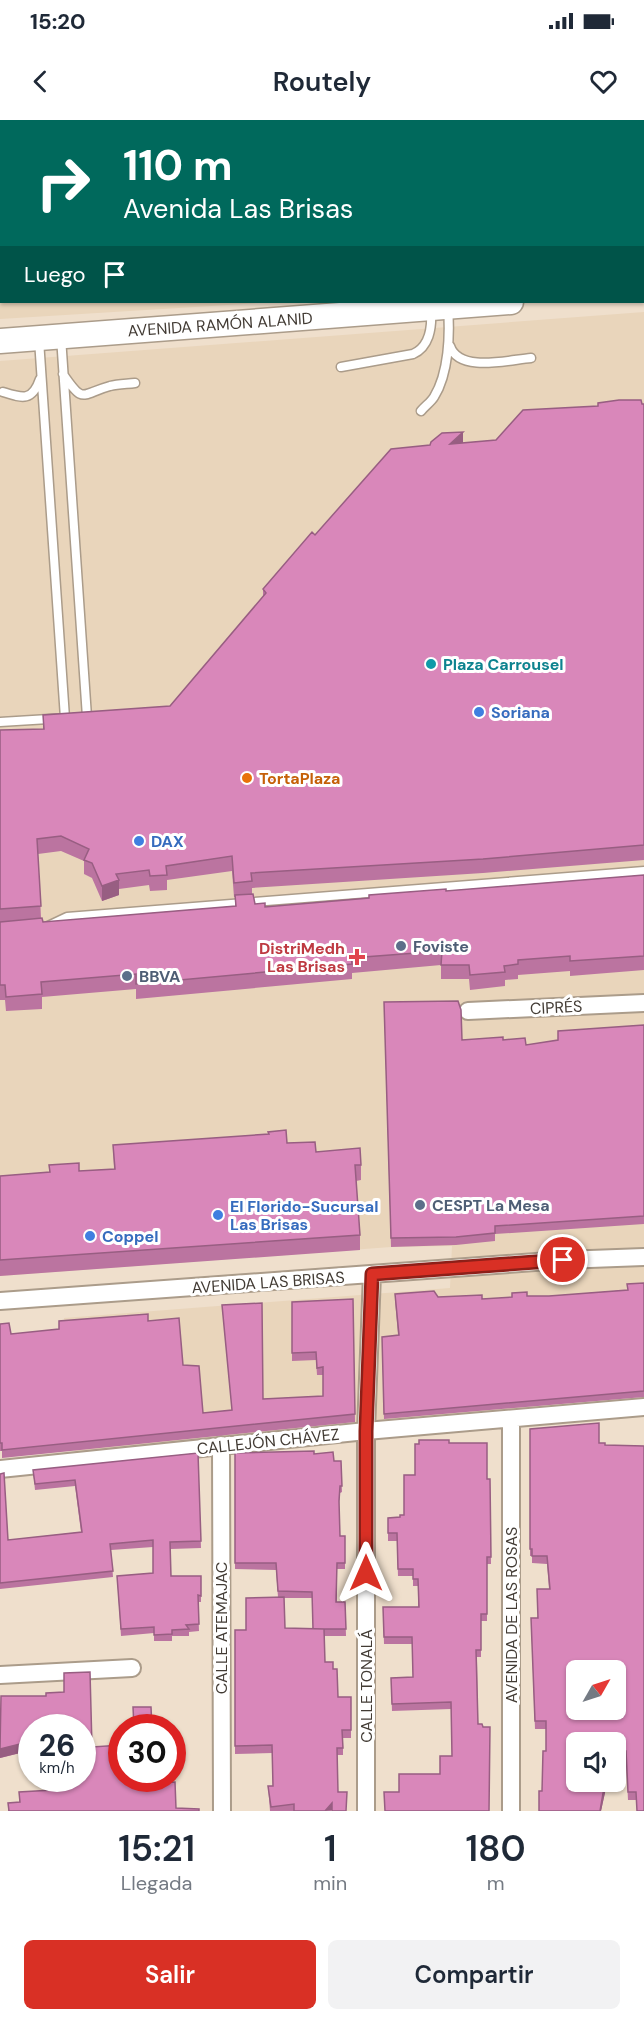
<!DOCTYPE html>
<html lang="es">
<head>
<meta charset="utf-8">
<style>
	:root { --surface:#fff; --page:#f2f2f3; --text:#1f2937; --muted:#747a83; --accent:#d93025 }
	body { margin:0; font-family:"DM Sans",sans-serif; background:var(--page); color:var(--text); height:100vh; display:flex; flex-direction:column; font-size:22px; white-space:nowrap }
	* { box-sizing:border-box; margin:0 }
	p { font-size:20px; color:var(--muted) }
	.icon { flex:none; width:33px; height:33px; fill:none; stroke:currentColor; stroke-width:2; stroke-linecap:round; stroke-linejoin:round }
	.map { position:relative; height:1691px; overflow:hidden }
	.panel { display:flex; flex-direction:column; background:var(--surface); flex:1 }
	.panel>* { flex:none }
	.top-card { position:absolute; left:0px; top:0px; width:645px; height:183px; box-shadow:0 2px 4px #0004; background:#00695c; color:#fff; overflow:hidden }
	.needle { width:39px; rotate:51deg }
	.tools { position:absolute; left:566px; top:1540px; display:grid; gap:12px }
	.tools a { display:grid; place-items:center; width:60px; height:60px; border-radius:9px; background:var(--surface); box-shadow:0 2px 4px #0004; font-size:30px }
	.speed { position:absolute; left:18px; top:1594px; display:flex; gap:12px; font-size:30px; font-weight:700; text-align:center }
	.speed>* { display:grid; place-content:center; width:78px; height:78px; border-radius:50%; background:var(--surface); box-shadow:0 2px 4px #0004; line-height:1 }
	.speed small { font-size:15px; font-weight:400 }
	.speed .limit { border:9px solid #d22; background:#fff; color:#111 }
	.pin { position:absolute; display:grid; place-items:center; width:51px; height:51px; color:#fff; margin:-26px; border:3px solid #fff; border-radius:50%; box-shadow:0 2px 6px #0007 }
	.me { position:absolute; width:66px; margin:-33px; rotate:0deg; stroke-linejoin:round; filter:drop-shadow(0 0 4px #0008) }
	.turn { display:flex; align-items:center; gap:21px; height:126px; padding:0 24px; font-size:27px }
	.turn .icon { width:78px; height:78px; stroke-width:2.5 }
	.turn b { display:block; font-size:42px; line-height:51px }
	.then { display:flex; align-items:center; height:57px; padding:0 24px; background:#0003; gap:12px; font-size:22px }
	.eta { display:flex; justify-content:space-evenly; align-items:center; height:102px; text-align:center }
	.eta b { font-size:36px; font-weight:600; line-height:42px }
	.action { display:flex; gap:12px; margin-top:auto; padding:12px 24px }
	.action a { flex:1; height:69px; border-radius:9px; background:var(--accent); color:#fff; font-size:24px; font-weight:600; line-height:69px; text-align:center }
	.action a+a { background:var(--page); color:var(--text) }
	.status { display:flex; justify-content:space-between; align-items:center; height:42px; padding:0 30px; background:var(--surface); direction:ltr }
	.status svg { height:16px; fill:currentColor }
	header { display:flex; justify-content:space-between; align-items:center; height:78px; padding:0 24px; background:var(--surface); font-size:27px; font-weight:600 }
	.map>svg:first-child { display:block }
	.built { fill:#e9d5bb }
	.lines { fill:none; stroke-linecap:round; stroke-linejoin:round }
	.lane-casing { stroke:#ab9c8a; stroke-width:11 }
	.street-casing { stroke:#ab9c8a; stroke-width:20 }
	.secondary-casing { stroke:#ab9c8a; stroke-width:27 }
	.lane { stroke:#fff; stroke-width:8 }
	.street { stroke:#fff; stroke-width:16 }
	.secondary { stroke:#fff; stroke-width:24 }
	.wall { fill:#bb74a0; fill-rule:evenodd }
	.shaded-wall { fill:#985e82 }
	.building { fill:#d987ba; stroke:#985e82; stroke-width:1.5; fill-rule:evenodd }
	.route-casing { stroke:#8d1f18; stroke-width:15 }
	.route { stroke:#d93025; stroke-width:10 }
	.culture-dot { fill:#0f9aa8; stroke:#fff; stroke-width:2 }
	.shop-dot { fill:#3f7fe0; stroke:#fff; stroke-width:2 }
	.food-dot { fill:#e8710a; stroke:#fff; stroke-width:2 }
	.service-dot { fill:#5c6f8a; stroke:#fff; stroke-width:2 }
	.health-dot { fill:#e0444e; stroke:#fff; stroke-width:2 }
	.labels { text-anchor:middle; stroke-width:6; stroke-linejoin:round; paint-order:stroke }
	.street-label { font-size:16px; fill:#423b34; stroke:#fff }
	.culture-label { font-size:16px; font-weight:bold; fill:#0d838f; stroke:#fff; text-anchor:start }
	.shop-label { font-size:16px; font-weight:bold; fill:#366cbe; stroke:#fff; text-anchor:start }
	.food-label { font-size:16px; font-weight:bold; fill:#c56008; stroke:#fff; text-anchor:start }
	.service-label { font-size:16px; font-weight:bold; fill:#4e5e75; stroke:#fff; text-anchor:start }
	.health-label { font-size:16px; font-weight:bold; fill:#be3a42; stroke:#fff; text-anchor:end }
</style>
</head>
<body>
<div class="status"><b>15:20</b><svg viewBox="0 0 49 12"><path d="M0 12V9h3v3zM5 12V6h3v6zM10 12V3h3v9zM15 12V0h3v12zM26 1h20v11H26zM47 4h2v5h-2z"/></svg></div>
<header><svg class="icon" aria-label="back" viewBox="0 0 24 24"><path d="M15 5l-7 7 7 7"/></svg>Routely<svg class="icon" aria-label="heart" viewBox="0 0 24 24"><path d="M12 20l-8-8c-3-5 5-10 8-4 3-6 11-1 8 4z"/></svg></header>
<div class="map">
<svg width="644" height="1691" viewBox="0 0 644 1691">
	<rect width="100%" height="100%" fill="#efdfcc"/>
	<path class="built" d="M0 65H1L2 182H275L0 199Z
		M644 192V1275L75 1335 64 1198 450 1168 452 1126 391 1127 0 1156V241Z"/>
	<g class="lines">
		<g class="lane-casing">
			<path id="lane" d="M61 217 87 597
				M450 226C459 253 508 240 531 238
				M341 247 413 234C429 227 432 208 431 192
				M63 254C84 285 81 274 110 266 118 264 127 264 135 263
				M3 272C22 278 32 282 40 259
				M421 291C425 286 431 282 434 277 449 253 450 214 448 188
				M0 602 65 598 39 220
				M48 806 67 797 644 751"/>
		</g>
		<g class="street-casing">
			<path id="street" d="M468 891 644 883
				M0 1181 563 1140 644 1137
				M221 1325 222 1691
				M0 1349 366 1311 644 1287
				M0 1555 132 1548
				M366 1691V1311L372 1154
				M511 1691V1300"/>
		</g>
		<g class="secondary-casing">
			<path id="secondary" d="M0 221 511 182"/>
		</g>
		<use href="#lane" class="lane"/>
		<use href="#street" class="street"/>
		<use href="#secondary" class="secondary"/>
	</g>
	<path class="wall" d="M466 0H644V97V2H466Z
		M0 10H2V62H0Z
		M644 284V740L483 753 252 768V774L255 784 265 787 644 755V850L570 856V851L518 855V859L505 860V866L470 870 469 859H441V845L352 853V859L136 879V869L42 877V889L6 891 5 880H0V610L43 609V595L170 586 263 477V469L315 415 463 323 496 320ZM61 731 84 741V754L92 758 102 781 119 775V769L149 765 150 771 167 770V760L232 751 234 777H235V786L43 802 41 798 38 734Z
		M384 882 462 920H503L526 925 558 920V911L644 905V1104L495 1114V1121L456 1125 391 1127Z
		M287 1023 361 1045V1060L356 1061 360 1115V1130L0 1156V1056L49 1053V1045L79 1051 114 1049 113 1025Z
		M644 1163V1277L384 1299 382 1217 398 1215 395 1180 438 1177 482 1179 527 1176H549L627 1170Z
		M353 1179 355 1302 2 1338V1331H0V1204L11 1214 148 1201 183 1245 203 1293 232 1290 222 1185 263 1279 323 1276V1255H317L316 1240 292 1241V1182Z
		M530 1309 599 1323 605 1325 644 1326 636 1680H628L626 1638H615V1623H576V1662L606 1668 601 1691H539L542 1671 546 1631V1609H535L531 1498H537L549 1469 547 1444 532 1443V1436H530Z
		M449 1323 487 1359H490L491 1444H487V1501H481V1537H477L478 1604 489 1691 399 1672 440 1654 452 1636 451 1589 392 1591 391 1558 413 1557 412 1524H384L383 1487H418V1466H413V1456H398L397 1421H388V1398L400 1397 404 1395 415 1355Z
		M198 1333 201 1428 171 1429V1456H201V1482H198L199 1511 189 1512V1516H172V1521H154V1513L121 1516 117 1456 153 1453V1427L111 1430 113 1457 0 1469V1354L8 1420 81 1412 75 1366 35 1370 33 1350Z
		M235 1333 314 1334 334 1341H341L342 1372 340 1373 339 1385 340 1416H345V1449H337V1482H345L346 1516H325V1542L333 1549 338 1577H351V1618H343V1635H337L331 1691H270L268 1666H273L272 1633 235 1634V1510H246L278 1477 276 1450 235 1449ZM284 1478H312L313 1509 285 1508Z
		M46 1576 92 1627 147 1663 176 1688 199 1691H8V1683L19 1682V1672L52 1670 50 1659H82L32 1608V1633H20L0 1638V1589Z"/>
	<path class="shaded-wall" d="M463 312V327L450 324Z
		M119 760V775L102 781V766Z
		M20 1624V1633L0 1638V1629Z
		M606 1662V1668L601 1691H600Z
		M332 1683V1690L325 1691Z"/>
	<path class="building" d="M71 0H97V2H71Z
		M117 0H135V2H100Z
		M161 0H408V2H156L160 1Z
		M466 0H574L575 2H466Z
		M615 0H644V86V2H616Z
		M0 10H2V48H0Z
		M619 280H641L642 284H644V725L483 739 251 753 252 761 234 763 232 736 166 746 167 755 150 756 149 750 116 754 119 760 102 766 92 743 84 740 89 729 61 716 37 719 41 786 0 789V610L44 609 43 595 170 586 266 473 263 469 312 412 315 415 391 329 430 325 431 322 442 313 463 312 450 324 496 320 523 290 598 286V283Z
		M644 755V836L570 841V836L518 840V844L504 846 505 852 470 855 469 845H441L442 831 351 838 352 844 136 864V854L41 862 42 874 6 877 5 865H0V802L42 798 43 802 236 786 235 775 253 774 255 784 265 783V787L369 778V775L446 769V771Z
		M458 881 461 890 462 920 503 917V920L525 918 526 925 558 920V911L644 905V1096L495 1106V1113L456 1117 391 1118 384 882Z
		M286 1010 287 1023 315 1022 316 1032 360 1028 361 1045H355L360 1115 0 1140V1056L50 1052 49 1045 79 1043V1051L115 1049 113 1025 269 1014 268 1012Z
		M644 1163V1271L384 1294 382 1217 399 1215 395 1174 434 1171 438 1177 482 1175V1179L512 1177V1173L527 1172V1176H549L628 1170 627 1164Z
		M353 1179 355 1294 2 1330V1323H0V1204L9 1203 11 1214 59 1209V1201L148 1194V1201L179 1198 183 1245 199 1246 203 1293 232 1290 222 1185 262 1183 263 1279 323 1276V1247L317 1248 316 1232 292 1233V1182Z
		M599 1303V1323H605V1325L644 1326V1691H637L636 1672H628L626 1631H615V1623H576V1662H605L600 1691H539V1671H542L543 1631H546V1601H535L531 1498H538L537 1469H550L547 1436H532V1429H530V1309ZM576 1551H615V1590H576Z
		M419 1320H449V1323H487V1359H490L491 1437H487V1494H481V1530H476L478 1604H482L483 1607H490L489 1691H385L384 1672H399V1654H440V1636H452L451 1582 392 1584 391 1558 413 1557 412 1517H384L383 1487H419L418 1459H413V1449H398L397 1413H388V1398L400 1397V1395H404V1355H415V1324H419Z
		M314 1331V1334L333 1332 334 1341H341L342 1366H340L339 1381 340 1416H345V1443H337L336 1482H345L346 1509H313L312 1472 278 1471 276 1443H235V1333Z
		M198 1333 201 1421 170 1422 171 1456H201V1476L198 1475 199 1504 186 1505 189 1509 172 1510V1514L154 1515V1507L121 1509 117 1456 153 1453V1420L110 1424 113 1451 0 1463V1354L4 1353 8 1420 82 1412 75 1360 35 1364 33 1350Z
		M284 1477 285 1508 324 1509 325 1542H333V1549H337L338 1577H351V1610H342L343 1628H337L338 1672H347L346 1691H332V1683L325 1691H294V1684L271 1687 268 1666H273L272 1625 235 1626V1510H246V1478Z
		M90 1552 92 1627 122 1625V1659H147V1663L175 1662 176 1688 199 1689V1691H9L8 1683 20 1682 19 1672 53 1670 52 1659H82V1608H32V1624H20L0 1629 1 1576H46V1573L64 1572V1553Z
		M133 1587H151L152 1608H134Z"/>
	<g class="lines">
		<g class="route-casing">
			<path id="route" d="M366 1453V1311L372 1154 563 1140"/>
		</g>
		<use href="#route" class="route"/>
	</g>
	<circle class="culture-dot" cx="431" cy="544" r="6"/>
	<g class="shop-dot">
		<circle cx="479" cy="592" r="6"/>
		<circle cx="139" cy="721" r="6"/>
		<circle cx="218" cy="1095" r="6"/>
		<circle cx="90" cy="1116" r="6"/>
	</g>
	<circle class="food-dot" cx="247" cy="658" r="6"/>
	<g class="service-dot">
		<circle cx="401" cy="826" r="6"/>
		<circle cx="127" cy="856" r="6"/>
		<circle cx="420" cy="1085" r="6"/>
	</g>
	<path class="health-dot" d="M354 828h6v6h6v6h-6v6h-6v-6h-6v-6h6z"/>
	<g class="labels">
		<g class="street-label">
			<text transform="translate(220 204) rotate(-4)" y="6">AVENIDA RAMÓN ALANID</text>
			<text transform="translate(556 887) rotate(-3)" y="6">CIPRÉS</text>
			<text transform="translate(268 1162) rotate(-4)" y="6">AVENIDA LAS BRISAS</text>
			<text transform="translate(268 1321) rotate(-6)" y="6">CALLEJÓN CHÁVEZ</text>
			<text transform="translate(511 1495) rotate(-90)" y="6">AVENIDA DE LAS ROSAS</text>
			<text transform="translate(221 1508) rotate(-90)" y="6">CALLE ATEMAJAC</text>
			<text transform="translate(366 1566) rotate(-90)" y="6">CALLE TONALÁ</text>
		</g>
		<g class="culture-label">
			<text x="443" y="550">Plaza Carrousel</text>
		</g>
		<g class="shop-label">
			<text x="491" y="598">Soriana</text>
			<text x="151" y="727">DAX</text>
			<text x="230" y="1092">El Florido-Sucursal<tspan x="230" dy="18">Las Brisas</tspan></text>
			<text x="102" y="1122">Coppel</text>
		</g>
		<g class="food-label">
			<text x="259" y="664">TortaPlaza</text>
		</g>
		<g class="service-label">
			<text x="413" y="832">Foviste</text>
			<text x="139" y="862">BBVA</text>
			<text x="432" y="1091">CESPT La Mesa</text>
		</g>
		<g class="health-label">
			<text x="345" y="834">DistriMedh<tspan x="345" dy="18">Las Brisas</tspan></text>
		</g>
	</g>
</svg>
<div class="tools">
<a><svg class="needle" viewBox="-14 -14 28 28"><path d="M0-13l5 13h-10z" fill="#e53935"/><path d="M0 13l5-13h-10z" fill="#747a83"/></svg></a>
<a><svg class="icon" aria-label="sound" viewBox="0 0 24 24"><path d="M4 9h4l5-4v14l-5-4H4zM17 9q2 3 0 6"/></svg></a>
</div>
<div class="speed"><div>26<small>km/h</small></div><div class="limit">30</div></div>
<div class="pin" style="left:563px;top:1140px;background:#d93025"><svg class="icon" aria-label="arrive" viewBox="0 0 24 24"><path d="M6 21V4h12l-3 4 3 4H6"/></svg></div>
<svg class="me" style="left:366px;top:1453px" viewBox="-20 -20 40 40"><path d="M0-17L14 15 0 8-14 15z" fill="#d93025" stroke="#fff" stroke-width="4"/></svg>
<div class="top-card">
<div class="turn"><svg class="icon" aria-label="right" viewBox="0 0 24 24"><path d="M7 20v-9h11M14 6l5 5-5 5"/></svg><div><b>110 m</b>Avenida Las Brisas</div></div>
<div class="then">Luego<svg class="icon" aria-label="arrive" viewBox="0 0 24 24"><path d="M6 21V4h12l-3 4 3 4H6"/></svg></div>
</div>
</div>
<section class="panel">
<div class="eta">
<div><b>15:21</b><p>Llegada</p></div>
<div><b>1</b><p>min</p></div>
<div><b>180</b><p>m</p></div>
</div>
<div class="action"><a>Salir</a><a>Compartir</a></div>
</section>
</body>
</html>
